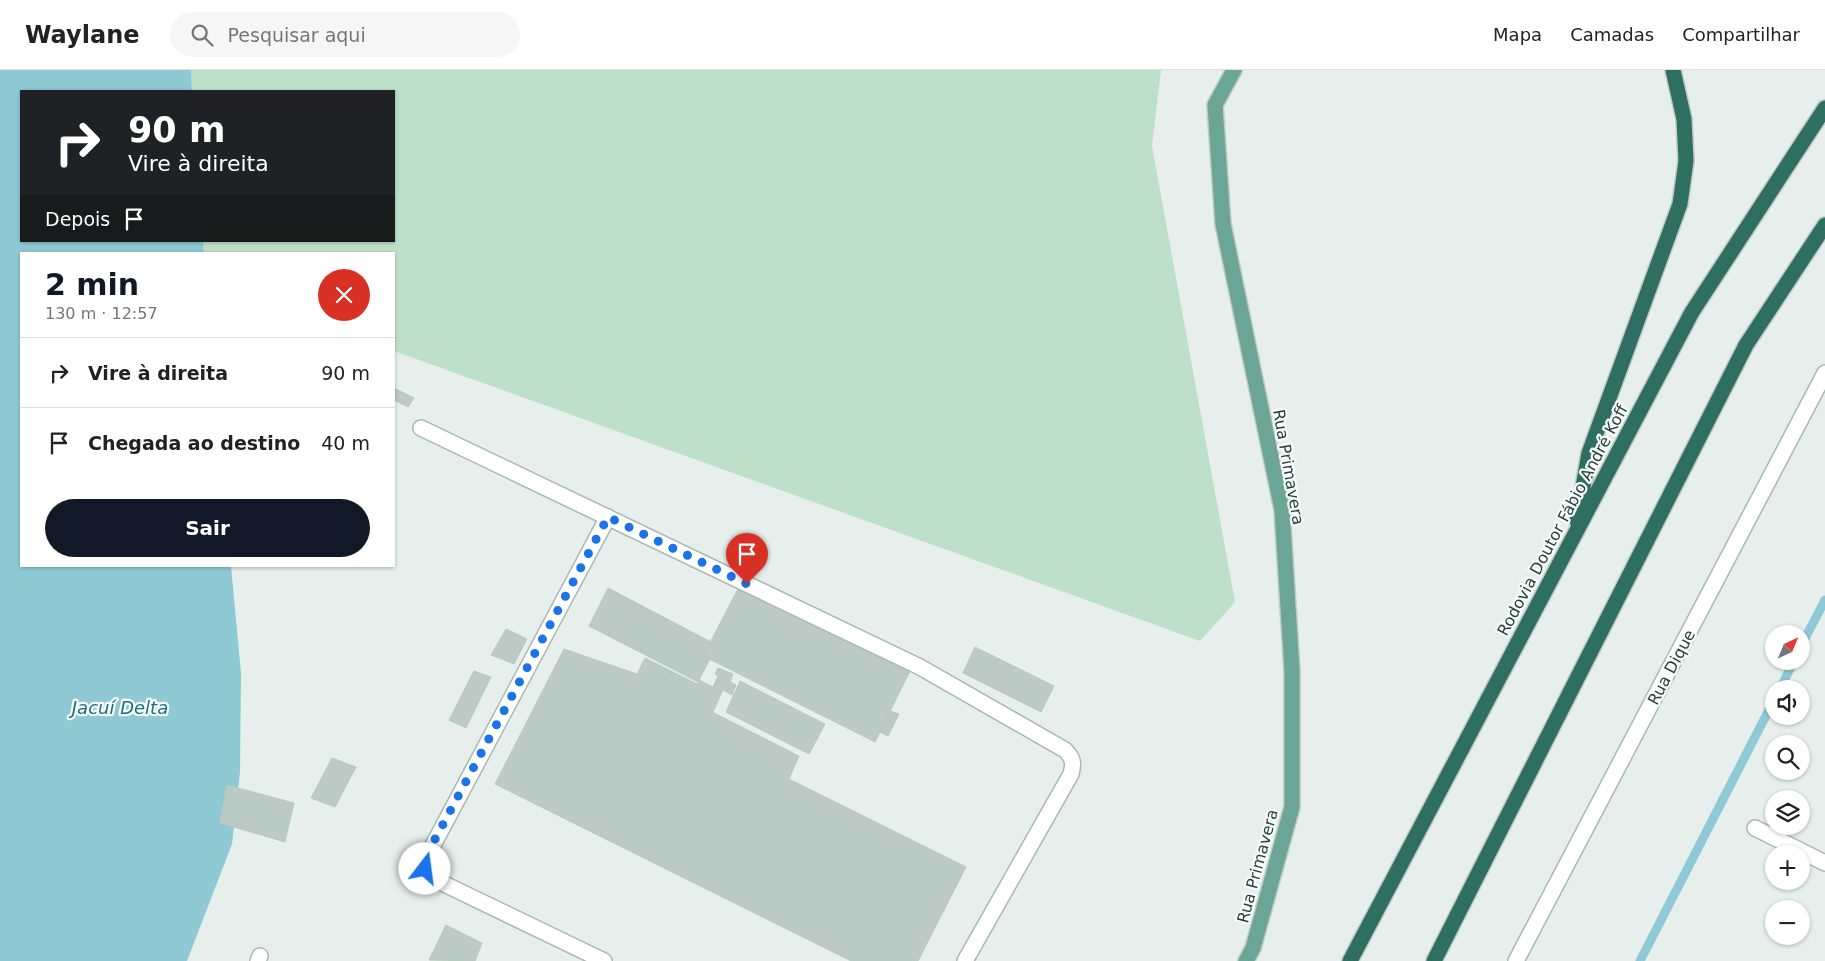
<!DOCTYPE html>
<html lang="pt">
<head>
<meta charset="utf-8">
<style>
	:root { --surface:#fff; --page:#f6f6f6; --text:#222; --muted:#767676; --line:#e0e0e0; --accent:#111827 }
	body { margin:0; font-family:"DejaVu Sans",sans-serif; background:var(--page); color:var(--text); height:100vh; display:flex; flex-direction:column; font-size:19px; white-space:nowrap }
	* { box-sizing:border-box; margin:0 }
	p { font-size:16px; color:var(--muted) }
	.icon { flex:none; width:28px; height:28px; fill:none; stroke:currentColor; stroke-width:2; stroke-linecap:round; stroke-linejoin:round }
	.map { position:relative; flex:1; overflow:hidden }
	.panel { position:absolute; left:20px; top:182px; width:375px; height:315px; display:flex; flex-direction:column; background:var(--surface); border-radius:0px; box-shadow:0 1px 4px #0004 }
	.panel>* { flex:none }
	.top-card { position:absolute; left:20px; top:20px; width:375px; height:152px; border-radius:0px; box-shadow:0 1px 4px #0004; background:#202124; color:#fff; overflow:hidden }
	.needle { width:32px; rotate:44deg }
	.tools { position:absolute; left:1765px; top:555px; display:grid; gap:10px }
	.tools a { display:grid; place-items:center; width:45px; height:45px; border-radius:50%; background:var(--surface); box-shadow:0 1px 4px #0004; font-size:25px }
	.pin { position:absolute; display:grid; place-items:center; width:42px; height:42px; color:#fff; margin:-51px -21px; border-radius:50% 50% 50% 0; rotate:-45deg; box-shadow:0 0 5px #0007 }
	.pin .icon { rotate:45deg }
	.me { position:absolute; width:55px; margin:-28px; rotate:15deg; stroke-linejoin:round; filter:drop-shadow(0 0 4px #0008) }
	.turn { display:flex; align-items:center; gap:18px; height:105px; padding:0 25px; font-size:22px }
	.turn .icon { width:65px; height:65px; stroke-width:2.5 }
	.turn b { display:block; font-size:35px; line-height:42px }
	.then { display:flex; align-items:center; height:48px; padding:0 25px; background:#0003; gap:10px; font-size:19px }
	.round { display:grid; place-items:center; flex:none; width:52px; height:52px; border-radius:26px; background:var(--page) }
	.headline { display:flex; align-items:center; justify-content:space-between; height:85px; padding:0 25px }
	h1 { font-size:30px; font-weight:800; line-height:38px; color:var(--accent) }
	.button { display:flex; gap:10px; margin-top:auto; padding:10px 25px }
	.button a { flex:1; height:58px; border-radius:30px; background:var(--accent); color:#fff; font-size:20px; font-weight:800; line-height:58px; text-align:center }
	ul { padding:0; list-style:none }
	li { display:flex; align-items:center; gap:15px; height:70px; padding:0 25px; border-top:1px solid var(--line) }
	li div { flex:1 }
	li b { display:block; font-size:19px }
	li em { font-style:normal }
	header { display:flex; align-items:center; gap:30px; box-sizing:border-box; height:70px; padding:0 25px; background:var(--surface); border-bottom:1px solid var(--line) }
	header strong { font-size:24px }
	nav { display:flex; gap:28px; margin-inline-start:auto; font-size:18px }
	.search { width:350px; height:45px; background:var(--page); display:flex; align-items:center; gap:12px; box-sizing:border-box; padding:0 18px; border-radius:28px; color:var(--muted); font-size:19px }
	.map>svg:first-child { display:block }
	.green { fill:#bfe0c8 }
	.water { fill:#8ec9d4 }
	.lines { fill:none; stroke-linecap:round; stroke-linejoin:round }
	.stream { stroke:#8ec9d4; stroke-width:9 }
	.building { fill:#bbcac4; stroke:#b8c9c2 }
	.minor-casing { stroke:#a8b8b2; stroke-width:18 }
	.major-casing { stroke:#c2cac8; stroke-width:18 }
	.highway-casing { stroke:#c2cac8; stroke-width:18 }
	.minor { stroke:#fff; stroke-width:15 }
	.major { stroke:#6aa596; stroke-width:15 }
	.highway { stroke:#2f6f62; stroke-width:15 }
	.route { stroke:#1a73e8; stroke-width:9; stroke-dasharray:0 16.2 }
	.labels { text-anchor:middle; stroke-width:4.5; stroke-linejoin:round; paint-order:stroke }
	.street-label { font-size:16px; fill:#24423a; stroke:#f7fbf9 }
	.water-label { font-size:18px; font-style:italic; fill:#1c6f80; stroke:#f7fbf9 }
</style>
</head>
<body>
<header>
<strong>Waylane</strong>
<div class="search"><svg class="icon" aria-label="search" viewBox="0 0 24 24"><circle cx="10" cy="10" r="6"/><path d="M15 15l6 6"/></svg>Pesquisar aqui</div>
<nav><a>Mapa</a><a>Camadas</a><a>Compartilhar</a></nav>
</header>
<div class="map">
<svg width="1825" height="891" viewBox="0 0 1825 891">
	<rect width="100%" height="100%" fill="#e6efeb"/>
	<path class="green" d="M191 0H1161L1152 76 1235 532 1200 571 394 281V184H204L203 171H394V21H192Z"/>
	<path class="water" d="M0 0H191L192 21H21V171H203L204 184H21V496H231L241 603 240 702 232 774 187 891H0Z"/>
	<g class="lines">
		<path class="stream" d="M1801 576 1825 530
			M1780 619 1794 591
			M1640 891 1774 630"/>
	</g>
	<path class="building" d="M394 318 414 328 408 337 394 330Z
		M740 515 910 601 875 672 703 586Z
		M608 518 711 572 703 586 710 589 698 612 589 556Z
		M506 559 527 569 514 594 491 585Z
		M975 577 1054 616 1041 642 963 603Z
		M564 579 637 604 799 686 789 709 966 797 918 891H851L495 714Z
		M645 588 671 601 663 616 637 604Z
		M718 598 733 604 730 612 736 615 732 625 723 620 713 642 663 616 671 601 697 614 699 610 713 617 718 606 715 604Z
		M474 601 491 607 466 658 449 650Z
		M740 611 825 654 809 684 726 642Z
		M890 641 899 644 888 666 880 662Z
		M332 688 356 697 335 737 311 728Z
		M227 715 294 733 285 772 220 753Z
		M446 855 482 873 475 891 429 890Z"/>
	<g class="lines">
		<g class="minor-casing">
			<path id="minor" d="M421 358 920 597 1065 680C1073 688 1074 693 1071 704L965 891
				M1755 758 1825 793
				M258 891 260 886
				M604 891 434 809 429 805 424 792 608 447
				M1516 891 1825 303"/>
		</g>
		<g class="major-casing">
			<path id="major" d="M1234 0 1215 35 1223 154 1282 440 1292 601V737L1253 878 1246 891"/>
		</g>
		<g class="highway-casing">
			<path id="highway" d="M1577 451 1589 383 1680 134 1686 91 1684 49 1673 0
				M1350 891 1692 242 1825 38
				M1434 891 1746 275 1825 155"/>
		</g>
		<use href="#minor" class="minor"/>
		<use href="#major" class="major"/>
		<use href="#highway" class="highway"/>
	</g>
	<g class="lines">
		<path class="route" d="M425 799 426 786 608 447 747 514"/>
	</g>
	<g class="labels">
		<g class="street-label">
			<text transform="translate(1289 397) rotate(80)" y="6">Rua Primavera</text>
			<text transform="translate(1562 450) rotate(-62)" y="6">Rodovia Doutor Fábio André Koff</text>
			<text transform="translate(1671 597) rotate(-62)" y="6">Rua Dique</text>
			<text transform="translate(1257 796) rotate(-75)" y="6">Rua Primavera</text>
		</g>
		<g class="water-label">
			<text x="120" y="644">Jacuí Delta</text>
		</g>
	</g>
</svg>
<div class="tools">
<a><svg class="needle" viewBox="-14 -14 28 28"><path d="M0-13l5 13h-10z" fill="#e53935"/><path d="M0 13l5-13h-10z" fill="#767676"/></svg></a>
<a><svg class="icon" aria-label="sound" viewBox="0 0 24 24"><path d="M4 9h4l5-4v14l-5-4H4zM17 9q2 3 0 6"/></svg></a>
<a><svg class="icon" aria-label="search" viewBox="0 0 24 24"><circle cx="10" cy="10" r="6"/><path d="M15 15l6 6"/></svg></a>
<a><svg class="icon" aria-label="layers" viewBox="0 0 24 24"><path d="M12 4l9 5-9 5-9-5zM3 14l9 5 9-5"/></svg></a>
<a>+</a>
<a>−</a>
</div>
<div class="pin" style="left:747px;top:514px;background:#d93025"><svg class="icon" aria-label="arrive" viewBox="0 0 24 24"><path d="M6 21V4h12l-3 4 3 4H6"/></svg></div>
<svg class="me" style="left:425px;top:799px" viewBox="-20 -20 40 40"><circle r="19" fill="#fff"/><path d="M0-13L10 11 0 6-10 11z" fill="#1a73e8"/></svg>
<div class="top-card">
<div class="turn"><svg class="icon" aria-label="right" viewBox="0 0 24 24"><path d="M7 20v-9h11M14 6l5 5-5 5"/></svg><div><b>90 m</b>Vire à direita</div></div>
<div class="then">Depois<svg class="icon" aria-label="arrive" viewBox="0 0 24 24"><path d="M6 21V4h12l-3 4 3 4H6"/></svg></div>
</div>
<section class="panel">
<div class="headline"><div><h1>2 min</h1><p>130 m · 12:57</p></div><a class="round" style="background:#d93025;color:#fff"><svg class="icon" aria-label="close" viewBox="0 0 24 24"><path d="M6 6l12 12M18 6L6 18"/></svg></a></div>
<ul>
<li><svg class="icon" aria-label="right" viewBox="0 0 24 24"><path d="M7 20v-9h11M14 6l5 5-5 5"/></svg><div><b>Vire à direita</b></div><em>90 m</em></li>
<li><svg class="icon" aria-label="arrive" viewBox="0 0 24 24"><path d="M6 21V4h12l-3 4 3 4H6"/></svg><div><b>Chegada ao destino</b></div><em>40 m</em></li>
</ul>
<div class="button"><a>Sair</a></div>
</section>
</div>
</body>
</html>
